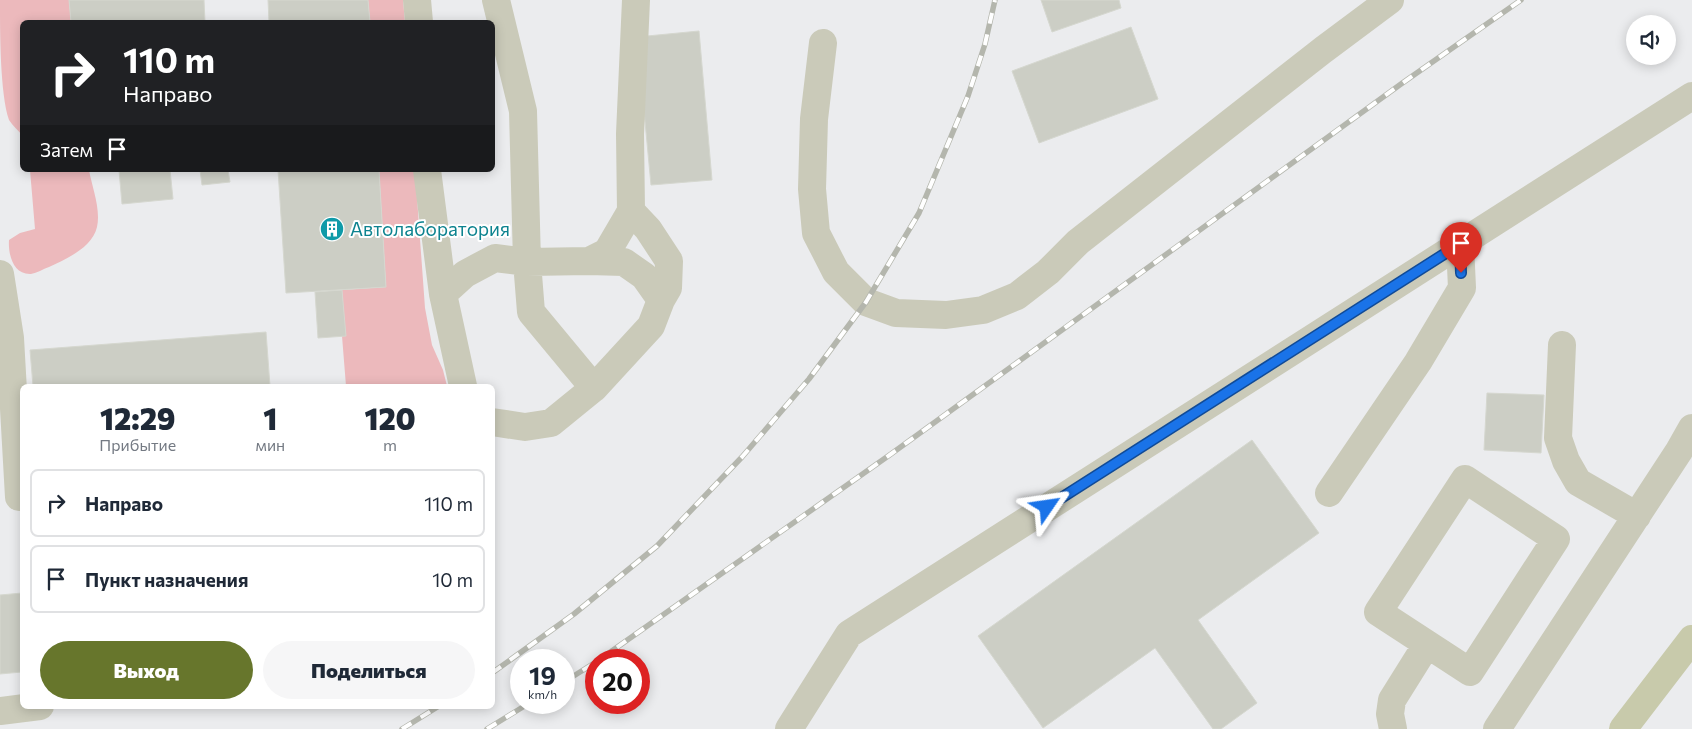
<!DOCTYPE html>
<html lang="ru">
<head>
<meta charset="utf-8">
<style>
	:root { --surface:#fff; --page:#f6f6f7; --text:#1f2937; --muted:#747a83; --line:#e0e1e3; --accent:#67762c }
	body { margin:0; font-family:Commissioner,sans-serif; background:var(--page); color:var(--text); height:100vh; display:flex; flex-direction:column; font-size:19px; white-space:nowrap }
	* { box-sizing:border-box; margin:0 }
	p { font-size:16px; color:var(--muted) }
	.icon { flex:none; width:28px; height:28px; fill:none; stroke:currentColor; stroke-width:2; stroke-linecap:round; stroke-linejoin:round }
	.map { position:relative; flex:1; overflow:hidden }
	.sheet { position:absolute; left:20px; top:384px; width:475px; height:325px; display:flex; flex-direction:column; background:var(--surface); border-radius:8px; box-shadow:0 2px 12px #0003 }
	.sheet>* { flex:none }
	.top-card { position:absolute; left:20px; top:20px; width:475px; height:152px; border-radius:8px; box-shadow:0 2px 12px #0003; background:#202124; color:#fff; overflow:hidden }
	.controls { position:absolute; left:1626px; top:15px; display:grid; gap:10px }
	.controls a { display:grid; place-items:center; width:50px; height:50px; border-radius:50%; background:var(--surface); box-shadow:0 2px 12px #0003; font-size:25px }
	.speed { position:absolute; left:510px; top:649px; display:flex; gap:10px; font-size:25px; font-weight:700; text-align:center }
	.speed>* { display:grid; place-content:center; width:65px; height:65px; border-radius:50%; background:var(--surface); box-shadow:0 2px 12px #0003; line-height:1 }
	.speed small { font-size:12px; font-weight:400 }
	.speed .limit { border:8px solid #d22; background:#fff; color:#111 }
	.pin { position:absolute; display:grid; place-items:center; width:42px; height:42px; color:#fff; margin:-51px -21px; border-radius:50% 50% 50% 0; rotate:-45deg; box-shadow:0 0 5px #0007 }
	.pin .icon { rotate:45deg }
	.me { position:absolute; width:55px; margin:-28px; rotate:58deg; stroke-linejoin:round; filter:drop-shadow(0 0 4px #0008) }
	.turn { display:flex; align-items:center; gap:18px; height:105px; padding:0 20px; font-size:22px }
	.turn .icon { width:65px; height:65px; stroke-width:2.5 }
	.turn b { display:block; font-size:35px; line-height:42px }
	.then { display:flex; align-items:center; height:48px; padding:0 20px; background:#0003; gap:10px; font-size:19px }
	.eta { display:flex; justify-content:space-evenly; align-items:center; height:85px; text-align:center }
	.eta b { font-size:30px; font-weight:800; line-height:35px }
	.primary-button { display:flex; gap:10px; margin-top:auto; padding:10px 20px }
	.primary-button a { flex:1; height:58px; border-radius:30px; background:var(--accent); color:#fff; font-size:20px; font-weight:800; line-height:58px; text-align:center }
	.primary-button a+a { background:var(--page); color:var(--text) }
	ul { padding:0; list-style:none }
	li { display:flex; align-items:center; gap:15px; height:68px; margin:0 10px 8px; padding:0 10px; border:2px solid var(--line); border-radius:8px }
	li div { flex:1 }
	li b { display:block; font-size:19px }
	li em { font-style:normal }
	.map>svg:first-child { display:block }
	.green { fill:#ecb9bc }
	.building { fill:#cccec5; stroke:#d5d7cf }
	.lines { fill:none; stroke-linecap:round; stroke-linejoin:round }
	.minor { stroke:#cacab9; stroke-width:28 }
	.major { stroke:#c8caab; stroke-width:28 }
	.rail-casing { stroke:#b4b6ad; stroke-width:5.5 }
	.rail { stroke:#fff; stroke-width:4; stroke-dasharray:11; stroke-linecap:butt }
	.route-casing { stroke:#114b97; stroke-width:12 }
	.route { stroke:#1a73e8; stroke-width:9 }
	.labels { text-anchor:middle; stroke-width:4; stroke-linejoin:round; paint-order:stroke }
	.culture-label { font-size:19px; fill:#0d838f; stroke:#fff; text-anchor:start }
</style>
</head>
<body>
<div class="map">
<svg width="1692" height="729" viewBox="0 0 1692 729">
	<rect width="100%" height="100%" fill="#ebecee"/>
	<path class="green" d="M0 0H69L71 22H22V135C18 130 13 126 9 120 0 93 0 32 0 0Z
		M368 0H403L405 22H370Z
		M30 170H89C92 187 101 209 97 227 92 248 66 259 49 267 43 269 37 273 31 274 13 275 8 254 9 240L20 233 35 229Z
		M379 170H415L425 308 432 345 443 370 447 386H346L342 336 345 335 342 290 386 287Z"/>
	<path class="building" d="M69 0H204L205 22H71Z
		M268 0H368L370 22H269Z
		M1041 0H1119L1121 8 1052 32Z
		M1131 27 1158 99 1039 143 1012 71Z
		M699 31 712 180 651 185 637 37Z
		M119 170H170L173 199 122 204Z
		M200 170H228L230 182 202 185Z
		M278 170H379L386 287 286 293Z
		M342 290 346 336 318 338 315 292Z
		M266 332 270 386H33L30 350Z
		M1487 393 1544 395 1541 453 1484 450Z
		M1252 440 1319 533 1198 620 1257 703 1221 729H1213L1155 648 1043 728 978 636Z
		M22 593V672L0 674V595Z"/>
	<g class="lines">
		<path class="minor" d="M417 0 419 22
			M823 43 814 119 812 189 816 233 836 272 866 302 896 313 946 315 983 310 1017 296 1048 272 1078 242 1323 50 1390 0
			M427 170 443 294 463 386
			M589 261 624 262 644 276 661 300
			M0 274 10 338 19 497
			M443 294 465 274 495 258 527 262 589 261 607 252 631 211
			M1562 345 1558 438 1566 461 1578 482 1637 516
			M594 388 651 326 661 300 668 288 669 261 648 229 631 211 630 134 636 0
			M492 422 525 427 551 423 594 388 531 312 527 262 523 111 496 0
			M1465 479 1556 539 1470 672 1378 612Z
			M1329 493 1418 362 1462 288 1460 244
			M0 711 40 706
			M789 729 849 634 1692 96
			M1393 729 1390 714 1392 700 1427 644
			M1497 729 1679 451 1692 428"/>
		<path class="major" d="M1623 729 1692 639"/>
		<g class="rail-casing">
			<path id="rail" d="M599 660 891 454 1401 84 1521 0
				M492 673 574 614 657 546 742 457 809 379 866 302 919 213 968 96 985 44 995 0
				M564 682 596 662
				M402 729 439 706
				M487 729 531 702"/>
		</g>
		<use href="#rail" class="rail"/>
	</g>
	<g class="lines">
		<g class="route-casing">
			<path id="route" d="M1047 507 1460 244 1461 273"/>
		</g>
		<use href="#route" class="route"/>
	</g>
	<defs>
		<g id="building-disc" transform="scale(1.25)"><circle r="9.5" fill="#0f9aa8" stroke="#fff"/><path d="M-4-6H4V6H1V3H-1V6H-4ZM-2.5-4.3h1.7v1.8h-1.7ZM.8-4.3h1.7v1.8H.8ZM-2.5-1h1.7V.8h-1.7ZM.8-1h1.7V.8H.8Z" fill="#fff"/></g>
	</defs>
	<g fill-rule="evenodd">
		<use href="#building-disc" x="332" y="229"/>
	</g>
	<g class="labels">
		<g class="culture-label">
			<text x="350" y="236">Автолаборатория</text>
		</g>
	</g>
</svg>
<div class="controls">
<a><svg class="icon" aria-label="sound" viewBox="0 0 24 24"><path d="M4 9h4l5-4v14l-5-4H4zM17 9q2 3 0 6"/></svg></a>
</div>
<div class="speed"><div>19<small>km/h</small></div><div class="limit">20</div></div>
<div class="pin" style="left:1461px;top:273px;background:#d93025"><svg class="icon" aria-label="arrive" viewBox="0 0 24 24"><path d="M6 21V4h12l-3 4 3 4H6"/></svg></div>
<svg class="me" style="left:1047px;top:507px" viewBox="-20 -20 40 40"><path d="M0-17L14 15 0 8-14 15z" fill="#1a73e8" stroke="#fff" stroke-width="4"/></svg>
<div class="top-card">
<div class="turn"><svg class="icon" aria-label="right" viewBox="0 0 24 24"><path d="M7 20v-9h11M14 6l5 5-5 5"/></svg><div><b>110 m</b>Направо</div></div>
<div class="then">Затем<svg class="icon" aria-label="arrive" viewBox="0 0 24 24"><path d="M6 21V4h12l-3 4 3 4H6"/></svg></div>
</div>
<section class="sheet">
<div class="eta">
<div><b>12:29</b><p>Прибытие</p></div>
<div><b>1</b><p>мин</p></div>
<div><b>120</b><p>m</p></div>
</div>
<ul>
<li><svg class="icon" aria-label="right" viewBox="0 0 24 24"><path d="M7 20v-9h11M14 6l5 5-5 5"/></svg><div><b>Направо</b></div><em>110 m</em></li>
<li><svg class="icon" aria-label="arrive" viewBox="0 0 24 24"><path d="M6 21V4h12l-3 4 3 4H6"/></svg><div><b>Пункт назначения</b></div><em>10 m</em></li>
</ul>
<div class="primary-button"><a>Выход</a><a>Поделиться</a></div>
</section>
</div>
</body>
</html>
